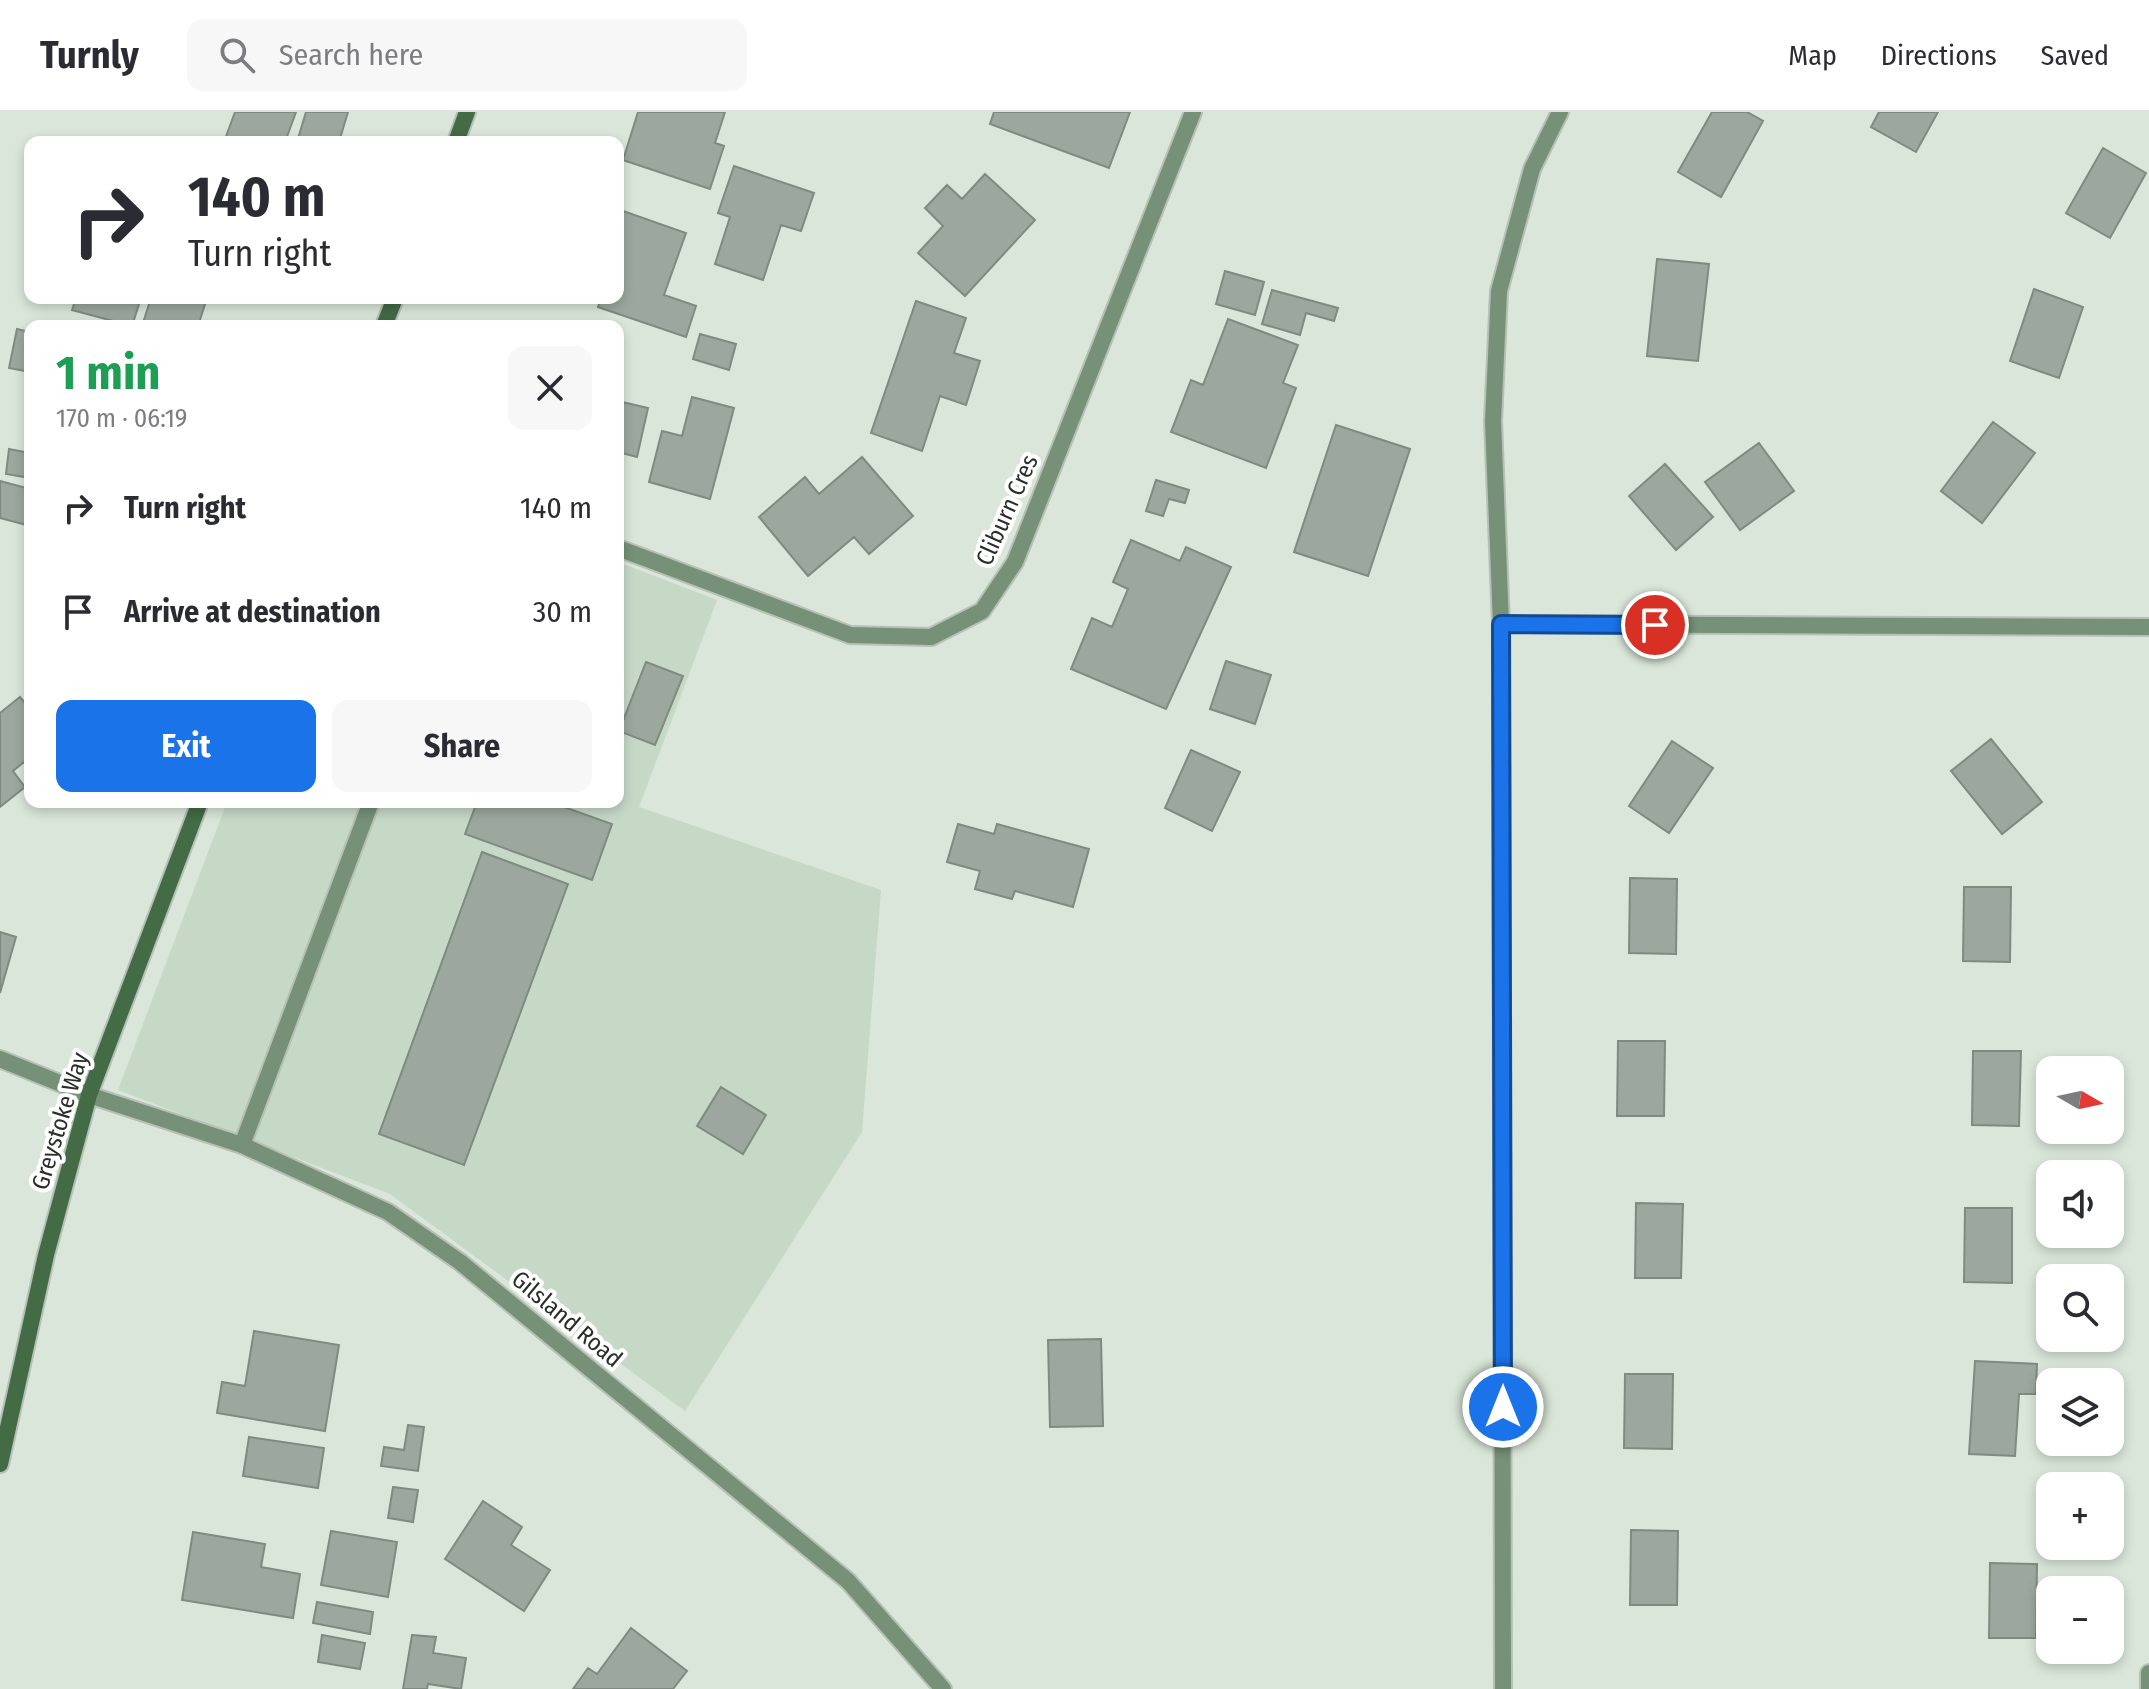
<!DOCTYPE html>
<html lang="en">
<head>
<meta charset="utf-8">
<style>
	:root { --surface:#fff; --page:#f7f7f7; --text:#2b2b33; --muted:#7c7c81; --line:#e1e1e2; --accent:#1a73e8 }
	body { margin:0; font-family:"Fira Sans Condensed",sans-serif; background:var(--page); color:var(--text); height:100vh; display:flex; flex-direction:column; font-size:30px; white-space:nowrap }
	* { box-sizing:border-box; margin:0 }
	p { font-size:26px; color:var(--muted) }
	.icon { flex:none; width:44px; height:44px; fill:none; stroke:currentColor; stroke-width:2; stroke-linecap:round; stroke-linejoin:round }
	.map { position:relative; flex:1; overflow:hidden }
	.panel { position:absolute; left:24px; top:208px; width:600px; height:488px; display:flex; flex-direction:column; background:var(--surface); border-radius:16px; box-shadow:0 4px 12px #0003 }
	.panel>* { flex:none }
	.top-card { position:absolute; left:24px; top:24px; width:600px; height:168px; border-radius:16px; box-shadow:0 4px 12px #0003; background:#fff; color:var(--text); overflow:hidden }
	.needle { width:52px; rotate:99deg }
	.controls { position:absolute; left:2036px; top:944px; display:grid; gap:16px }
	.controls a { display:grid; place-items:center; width:88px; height:88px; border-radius:16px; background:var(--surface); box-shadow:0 4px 12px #0003; font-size:40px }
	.pin { position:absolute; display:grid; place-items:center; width:68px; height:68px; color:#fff; margin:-34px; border:4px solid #fff; border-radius:50%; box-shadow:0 2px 8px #0007 }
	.me { position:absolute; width:88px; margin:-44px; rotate:0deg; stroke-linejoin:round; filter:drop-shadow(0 0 6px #0008) }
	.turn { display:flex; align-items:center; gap:28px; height:168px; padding:0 32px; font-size:36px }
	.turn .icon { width:104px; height:104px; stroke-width:2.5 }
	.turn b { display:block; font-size:56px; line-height:68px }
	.round { display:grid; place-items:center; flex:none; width:84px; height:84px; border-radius:16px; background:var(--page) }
	.overview { display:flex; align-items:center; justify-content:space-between; height:136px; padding:0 32px }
	h1 { font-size:48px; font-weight:700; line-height:60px; color:#1e9e55 }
	.action { display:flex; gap:16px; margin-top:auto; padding:16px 32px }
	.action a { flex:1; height:92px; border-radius:16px; background:var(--accent); color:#fff; font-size:32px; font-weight:700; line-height:92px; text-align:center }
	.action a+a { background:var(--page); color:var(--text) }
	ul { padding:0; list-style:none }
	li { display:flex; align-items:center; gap:24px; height:104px; padding:0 32px }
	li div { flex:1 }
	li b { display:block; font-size:30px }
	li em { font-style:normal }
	header { display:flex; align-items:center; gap:48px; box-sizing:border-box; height:112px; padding:0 40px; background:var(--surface); border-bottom:2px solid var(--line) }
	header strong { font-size:38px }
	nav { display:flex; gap:44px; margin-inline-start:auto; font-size:28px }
	.search { width:560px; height:72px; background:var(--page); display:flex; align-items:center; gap:20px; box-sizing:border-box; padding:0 28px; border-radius:16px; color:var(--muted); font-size:30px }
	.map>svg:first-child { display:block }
	.built { fill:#c6d9c7 }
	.building { fill:#9ca89d; stroke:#7f8b80; stroke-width:2 }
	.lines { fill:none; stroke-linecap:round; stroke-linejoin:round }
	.lane-casing { stroke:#b6c1b6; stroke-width:20 }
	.street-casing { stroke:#b6c1b6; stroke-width:20 }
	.secondary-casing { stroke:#b6c1b6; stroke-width:20 }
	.lane { stroke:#769178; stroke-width:16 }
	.street { stroke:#769178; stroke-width:16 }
	.secondary { stroke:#426b46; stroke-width:16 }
	.route-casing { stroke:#114b97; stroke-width:20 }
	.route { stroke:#1a73e8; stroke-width:14 }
	.labels { text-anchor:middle; stroke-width:8; stroke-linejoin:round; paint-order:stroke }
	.street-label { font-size:24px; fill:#2a2e2a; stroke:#fff }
</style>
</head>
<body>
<header>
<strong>Turnly</strong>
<div class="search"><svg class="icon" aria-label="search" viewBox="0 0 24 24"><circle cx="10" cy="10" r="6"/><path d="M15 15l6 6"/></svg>Search here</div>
<nav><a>Map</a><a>Directions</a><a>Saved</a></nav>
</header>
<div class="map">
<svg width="2149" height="1577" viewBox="0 0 2149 1577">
	<rect width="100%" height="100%" fill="#d9e6d9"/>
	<path class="built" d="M618 450 717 488 639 695 881 778 862 1020 685 1299 390 1082 118 978 227 690H618Z"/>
	<path class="building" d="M235 0H296L285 30H224Z
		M306 0H348L339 30H297Z
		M638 0H725L715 31 724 34 710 77 623 48Z
		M994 0H1130L1109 56 990 12Z
		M1712 0H1747L1763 9 1721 85 1678 60Z
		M1879 0H1938L1916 40 1871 15Z
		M2103 36 2146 61 2110 126 2066 101Z
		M734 54 814 81 801 119 781 113 763 168 715 152 730 105 718 101Z
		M985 62 1035 108 965 184 918 141 943 114 925 96 947 73 962 87Z
		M623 99 686 121 664 183 696 194 686 225 598 195 601 186H618V114Z
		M1657 147 1709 152 1698 249 1647 244Z
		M1225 159 1264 170 1255 203 1216 192Z
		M2034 177 2083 195 2059 266 2010 249Z
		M1272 178 1338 196 1334 209 1306 201 1300 223 1262 212Z
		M76 186H141L132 214 72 198Z
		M151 186H207L198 214H142Z
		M916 189 966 206 954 241 980 249 966 293 940 284 922 339 871 321Z
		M1228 207 1298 233 1283 271 1296 276 1266 356 1171 320 1191 268 1203 273Z
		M17 217 30 220V260L9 256Z
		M700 222 736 232 729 258 693 247Z
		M692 285 734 296 710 387 649 370 662 319 682 324Z
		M618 289 648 296 637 345 618 340Z
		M1993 310 2035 341 1982 411 1941 379Z
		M1336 313 1410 337 1368 464 1294 440Z
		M1759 331 1794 379 1740 418 1705 370Z
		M9 337 30 341V366L6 362Z
		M862 345 913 404 869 442 854 425 808 464 759 405 805 365 819 382Z
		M1665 352 1713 405 1676 438 1629 384Z
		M1156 368 1189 378 1185 391 1169 387 1163 404 1146 399Z
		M0 369 30 377V414L0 406Z
		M1131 428 1180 449 1186 435 1231 455 1166 597 1071 557 1092 506 1112 515 1128 477 1113 470Z
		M1226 549 1271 563 1255 612 1210 597Z
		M646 550 683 564 655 633 619 619Z
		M20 585 30 597V657L24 650 13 659 25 675 0 695V601Z
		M1991 627 2042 690 2002 722 1951 659Z
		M1672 629 1713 656 1669 721 1629 694Z
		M1191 638 1240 660 1212 719 1165 696Z
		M477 690H550L612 712 592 768 465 722Z
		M958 712 994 722 997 712 1089 737 1073 795 1015 779 1012 787 975 777 980 759 947 750Z
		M482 740 568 772 464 1053 379 1022Z
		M1630 766 1677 767 1676 842 1629 841Z
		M1964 775H2011L2010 850 1963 849Z
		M0 820 16 825 0 881Z
		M1618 929H1665L1664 1004H1617Z
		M1973 939H2021L2019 1014 1972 1013Z
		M721 975 766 1003 743 1042 697 1014Z
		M1636 1091 1683 1092 1681 1166H1635Z
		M1965 1096H2012V1171L1964 1170Z
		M254 1219 339 1233 325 1319 217 1301 222 1270 245 1274Z
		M1101 1227 1103 1314 1050 1315 1048 1228Z
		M1975 1249 2037 1252 2036 1282H2019L2015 1344 1969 1342Z
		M1625 1262H1673L1672 1337 1624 1336Z
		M408 1313 424 1315 418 1359 381 1354 384 1335 404 1338Z
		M249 1325 324 1336 318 1376 243 1364Z
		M393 1375 418 1378 413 1410 388 1406Z
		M483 1389 522 1415 511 1433 550 1458 524 1499 445 1447Z
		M1631 1418 1678 1419 1677 1493H1630Z
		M331 1419 397 1430 388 1485 321 1473Z
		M193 1420 265 1432 261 1455 300 1462 293 1506 182 1488Z
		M1990 1451 2037 1452 2036 1526H1989Z
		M317 1490 373 1500 370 1522 313 1511Z
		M631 1516 687 1559 673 1577H573L588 1556 597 1562Z
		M322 1523 365 1531 360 1557 318 1550Z
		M412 1523 436 1525 433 1541 466 1546 461 1577 428 1572 427 1577H403Z"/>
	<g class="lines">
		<g class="lane-casing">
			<path id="lane" d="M242 1033 371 690"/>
		</g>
		<g class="street-casing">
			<path id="street" d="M618 436 850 523 931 525 982 499 1015 450 1193 0
				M1501 512 2149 515
				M0 947 89 983 242 1033 388 1100 460 1150 848 1469 943 1577
				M1503 1577 1501 512 1493 309 1499 179 1532 57 1560 0
				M2149 1577V1561"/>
		</g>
		<g class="secondary-casing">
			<path id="secondary" d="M456 30 467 0
				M384 214 395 186
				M0 1352 46 1143 89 983 200 690"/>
		</g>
		<use href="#lane" class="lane"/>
		<use href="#street" class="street"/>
		<use href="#secondary" class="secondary"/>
	</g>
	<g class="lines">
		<g class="route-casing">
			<path id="route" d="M1503 1295 1501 512 1655 513"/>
		</g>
		<use href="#route" class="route"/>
	</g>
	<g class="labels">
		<g class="street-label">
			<text transform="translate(1007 398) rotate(-66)" y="8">Cliburn Cres</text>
			<text transform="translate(60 1009) rotate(-73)" y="8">Greystoke Way</text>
			<text transform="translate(567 1207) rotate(40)" y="8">Gilsland Road</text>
		</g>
	</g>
</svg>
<div class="controls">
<a><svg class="needle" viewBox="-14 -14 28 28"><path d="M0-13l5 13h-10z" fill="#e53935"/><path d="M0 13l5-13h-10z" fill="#7c7c81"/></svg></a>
<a><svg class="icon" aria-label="sound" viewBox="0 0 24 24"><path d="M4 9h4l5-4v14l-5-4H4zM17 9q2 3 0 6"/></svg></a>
<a><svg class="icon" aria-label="search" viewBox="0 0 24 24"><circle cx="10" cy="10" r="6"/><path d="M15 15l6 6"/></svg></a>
<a><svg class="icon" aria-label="layers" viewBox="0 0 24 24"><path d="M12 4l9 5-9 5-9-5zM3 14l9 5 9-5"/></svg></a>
<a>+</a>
<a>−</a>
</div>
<div class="pin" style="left:1655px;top:513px;background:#d93025"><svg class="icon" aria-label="arrive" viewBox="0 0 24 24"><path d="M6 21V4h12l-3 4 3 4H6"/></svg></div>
<svg class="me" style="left:1503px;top:1295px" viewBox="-20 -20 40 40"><circle r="17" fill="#1a73e8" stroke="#fff" stroke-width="3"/><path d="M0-11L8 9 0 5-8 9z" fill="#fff"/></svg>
<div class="top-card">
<div class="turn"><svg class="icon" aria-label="right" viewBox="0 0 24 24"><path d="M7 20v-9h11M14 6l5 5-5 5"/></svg><div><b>140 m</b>Turn right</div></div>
</div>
<section class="panel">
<div class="overview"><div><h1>1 min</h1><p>170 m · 06:19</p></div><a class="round"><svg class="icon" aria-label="close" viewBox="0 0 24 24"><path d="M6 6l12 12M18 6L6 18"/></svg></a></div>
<ul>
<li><svg class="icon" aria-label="right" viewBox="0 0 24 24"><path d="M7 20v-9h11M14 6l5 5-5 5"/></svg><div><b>Turn right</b></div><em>140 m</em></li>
<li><svg class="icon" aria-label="arrive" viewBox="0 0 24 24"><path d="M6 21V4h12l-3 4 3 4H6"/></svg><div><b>Arrive at destination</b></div><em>30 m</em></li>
</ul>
<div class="action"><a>Exit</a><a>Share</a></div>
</section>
</div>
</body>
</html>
